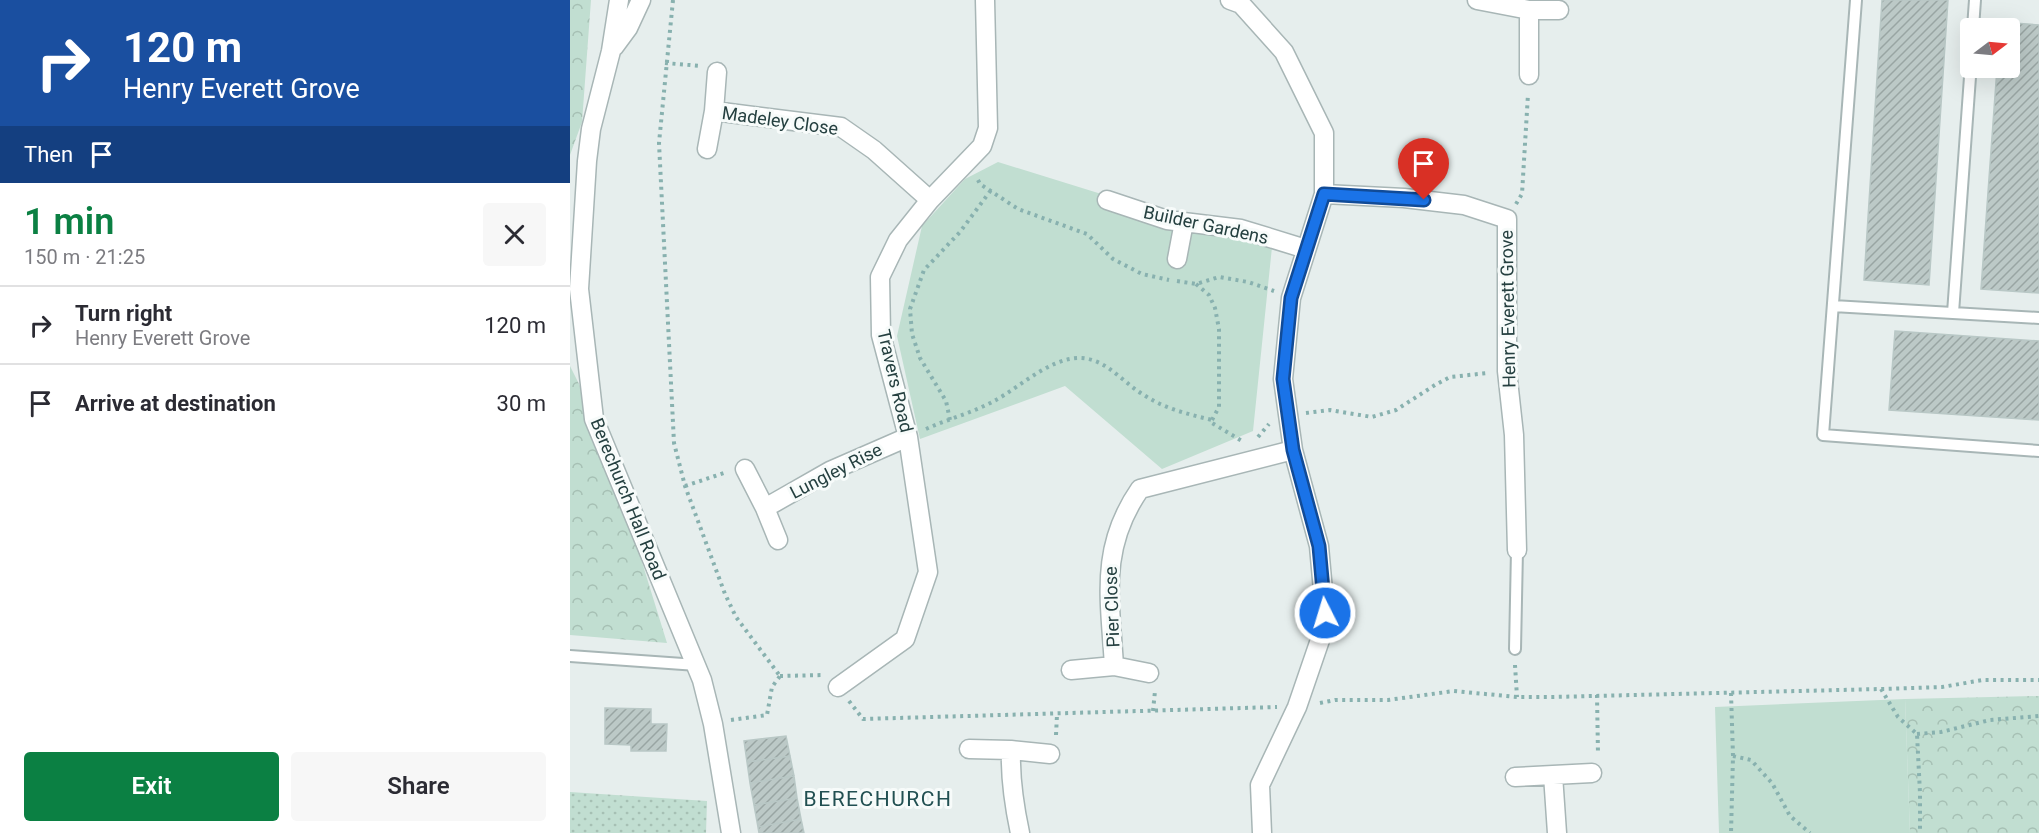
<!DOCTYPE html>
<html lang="en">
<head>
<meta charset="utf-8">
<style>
	:root { --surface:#fff; --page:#f7f7f7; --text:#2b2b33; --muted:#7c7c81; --line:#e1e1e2; --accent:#0b8043 }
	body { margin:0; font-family:Roboto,sans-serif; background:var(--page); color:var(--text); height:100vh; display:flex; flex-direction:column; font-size:22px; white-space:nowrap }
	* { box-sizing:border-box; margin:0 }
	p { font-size:20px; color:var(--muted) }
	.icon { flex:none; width:33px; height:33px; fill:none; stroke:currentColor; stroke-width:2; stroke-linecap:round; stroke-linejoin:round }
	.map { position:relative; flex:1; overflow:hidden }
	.drawer { display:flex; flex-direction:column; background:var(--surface); width:570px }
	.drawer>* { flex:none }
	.top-card { background:#1a4fa0; color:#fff; overflow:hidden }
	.needle { width:39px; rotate:74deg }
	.fabs { position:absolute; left:1390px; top:18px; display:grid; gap:12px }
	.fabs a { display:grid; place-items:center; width:60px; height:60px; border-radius:6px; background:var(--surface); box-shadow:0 6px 24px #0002; font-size:30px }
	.pin { position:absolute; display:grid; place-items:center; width:51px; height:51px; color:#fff; margin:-62px -26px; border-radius:50% 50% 50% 0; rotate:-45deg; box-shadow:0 0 6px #0007 }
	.pin .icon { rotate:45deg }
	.me { position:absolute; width:66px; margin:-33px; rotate:355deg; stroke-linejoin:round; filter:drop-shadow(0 0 4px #0008) }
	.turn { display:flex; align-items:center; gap:21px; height:126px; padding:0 24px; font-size:27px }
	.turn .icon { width:78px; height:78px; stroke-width:2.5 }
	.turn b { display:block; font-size:42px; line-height:51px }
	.then { display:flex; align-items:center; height:57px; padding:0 24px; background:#0003; gap:12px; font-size:22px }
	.round { display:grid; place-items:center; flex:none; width:63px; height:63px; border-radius:6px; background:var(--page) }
	.summary { display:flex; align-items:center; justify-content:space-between; height:102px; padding:0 24px }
	h1 { font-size:36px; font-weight:600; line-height:45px; color:var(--accent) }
	.action { display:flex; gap:12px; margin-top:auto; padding:12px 24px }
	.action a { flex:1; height:69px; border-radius:6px; background:var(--accent); color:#fff; font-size:24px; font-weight:600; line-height:69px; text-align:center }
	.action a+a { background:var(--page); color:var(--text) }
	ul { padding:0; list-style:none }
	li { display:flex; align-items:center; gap:18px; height:78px; padding:0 24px; border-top:2px solid var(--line) }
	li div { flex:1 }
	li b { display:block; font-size:22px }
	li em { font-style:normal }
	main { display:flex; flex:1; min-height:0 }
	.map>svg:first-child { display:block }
	.grass { fill:url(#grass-dots) }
	.forest { fill:url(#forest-crowns) }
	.park { fill:#c1ded1 }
	.building { fill:url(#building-hatch); stroke:#b9c8c6; stroke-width:1.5 }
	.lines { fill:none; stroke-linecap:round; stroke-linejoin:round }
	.service-casing { stroke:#a8b6b6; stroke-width:14 }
	.minor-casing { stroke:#a8b6b6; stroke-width:21 }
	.tertiary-casing { stroke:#a8b6b6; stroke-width:21 }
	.path { stroke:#88b1af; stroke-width:4; stroke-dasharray:3 4.5; stroke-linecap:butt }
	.service { stroke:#fff; stroke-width:10 }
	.minor { stroke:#fff; stroke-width:18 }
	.tertiary { stroke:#fff; stroke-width:18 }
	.route-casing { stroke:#114b97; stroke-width:15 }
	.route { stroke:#1a73e8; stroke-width:10 }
	.labels { text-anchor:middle; stroke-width:6; stroke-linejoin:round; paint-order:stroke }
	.street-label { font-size:18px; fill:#254040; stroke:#f7fbfa }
	.quarter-label { font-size:21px; letter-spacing:1.5px; fill:#225052; stroke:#f7fbfa }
</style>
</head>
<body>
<main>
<section class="drawer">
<div class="top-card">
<div class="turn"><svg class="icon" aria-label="right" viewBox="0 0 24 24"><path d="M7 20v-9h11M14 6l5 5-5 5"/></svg><div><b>120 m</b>Henry Everett Grove</div></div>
<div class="then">Then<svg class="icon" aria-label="arrive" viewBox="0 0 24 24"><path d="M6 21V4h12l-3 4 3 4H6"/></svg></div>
</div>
<div class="summary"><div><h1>1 min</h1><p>150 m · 21:25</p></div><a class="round"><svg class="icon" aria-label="close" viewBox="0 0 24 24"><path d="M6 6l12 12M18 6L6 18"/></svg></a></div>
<ul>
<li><svg class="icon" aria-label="right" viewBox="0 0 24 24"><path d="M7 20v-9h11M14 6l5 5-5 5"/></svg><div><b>Turn right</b><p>Henry Everett Grove</p></div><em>120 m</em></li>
<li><svg class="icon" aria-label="arrive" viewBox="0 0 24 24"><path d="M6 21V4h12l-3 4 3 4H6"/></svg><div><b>Arrive at destination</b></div><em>30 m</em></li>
</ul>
<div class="action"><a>Exit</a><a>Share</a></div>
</section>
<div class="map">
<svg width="1469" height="833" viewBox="0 0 1469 833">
	<defs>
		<pattern id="grass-dots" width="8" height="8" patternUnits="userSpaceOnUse" patternTransform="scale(1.5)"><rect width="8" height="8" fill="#c1ded1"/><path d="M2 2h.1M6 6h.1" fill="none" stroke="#a6c0b4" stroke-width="1.8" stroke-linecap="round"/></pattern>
		<pattern id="forest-crowns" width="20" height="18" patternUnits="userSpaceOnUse" patternTransform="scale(1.5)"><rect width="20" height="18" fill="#c1ded1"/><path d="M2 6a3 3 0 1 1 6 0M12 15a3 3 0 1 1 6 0" fill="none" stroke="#a6c0b4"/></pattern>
		<pattern id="building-hatch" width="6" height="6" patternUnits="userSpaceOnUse" patternTransform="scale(1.5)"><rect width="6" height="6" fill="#bcc9c7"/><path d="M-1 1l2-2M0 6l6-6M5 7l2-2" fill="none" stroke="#99a5a3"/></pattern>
	</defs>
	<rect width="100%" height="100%" fill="#e6eeed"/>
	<path class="grass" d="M0 792 137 801 136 833H0Z"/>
	<path class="forest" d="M0 0H21L12 122 0 155Z
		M0 366 18 402 63 533 97 643 0 635Z
		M1469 696V833H1340L1335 699Z"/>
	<path class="park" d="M428 162 702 247 683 431 592 469 495 386 350 439 327 336 352 226 395 179Z
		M1335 699 1340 833H1149L1145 707Z"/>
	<path class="building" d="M1312 0H1378L1359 285 1294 280Z
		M1430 22 1469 25V293L1411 289 1427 68H1440V28H1429Z
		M1325 331 1469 341V420L1319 410Z
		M35 708 81 709V724H97L96 751H61V745L35 744Z
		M216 736 220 756 177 762 174 741Z
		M220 756 224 776 180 783 177 762Z
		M224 776 227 798 184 805 180 783Z
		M227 798 231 819 188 827 184 805Z
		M231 819 234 833H189L188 827Z"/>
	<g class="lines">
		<g class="service-casing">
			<path id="service" d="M1286 0 1253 435 1469 451
				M1403 28 1405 0
				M1263 306 1469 318
				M1383 313 1401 63
				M945 649 947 550
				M0 656 127 665"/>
		</g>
		<g class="minor-casing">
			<path id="minor" d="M660 0 671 4 714 52 754 133V194L721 298 713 379 723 450 749 546 755 613 751 637 727 707 690 785 692 833
				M907 0 959 10V75
				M959 10H989
				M147 72 144 111 271 127 304 150 360 200
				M137 149 144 111
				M754 194 834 198 894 205 937 219V371L944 435 947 550
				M537 200 597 220 671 229 736 249
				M607 259 614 222
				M175 469 195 508 208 540
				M195 508 260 471 338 437
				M544 666 579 673
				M501 670 544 666C540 598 529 548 570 489L723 450
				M268 687 335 639 358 572 338 437 311 335 310 277 328 240 360 200 412 146 418 128 415 0
				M399 749 441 750
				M983 775 1022 773
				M945 777 983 775 987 833
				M450 833C444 805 440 779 441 750L480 754"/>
		</g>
		<g class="tertiary-casing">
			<path id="tertiary" d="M49 0 41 51 21 129 17 161 9 289 24 419 132 680 143 724 161 833
				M44 47 58 28 71 0"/>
		</g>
		<path class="path" d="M103 0 89 143 104 443 115 486 155 594 166 617 210 676
			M95 63 131 66
			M408 180 410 184 448 209 517 234 543 259 572 274 599 280
			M946 204 952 194 958 94
			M607 281 626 284 649 277 678 282 704 291
			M626 284 639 295 645 308 649 329V407L642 420
			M736 413 760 410 802 417 826 410 865 385 880 377 918 373
			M380 420 376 401 350 358 342 334 340 309 354 270 390 232 421 190
			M356 429C378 419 402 413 424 401 453 386 490 347 525 361 542 367 558 386 574 395 595 409 618 414 642 420V423L672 441
			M688 437 699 424
			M115 486 157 472
			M945 665 947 697
			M210 676 254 675
			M1311 689 1328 717 1347 734 1350 793V833
			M1161 693 1163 756 1161 833
			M1027 695 1028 754
			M279 701 293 719 707 707
			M750 703 765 700H818L884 691 947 697H982L1311 689 1372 687 1413 680H1469
			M583 711 585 691
			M161 720 197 715 202 687 210 676
			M1347 734 1371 732 1420 720 1469 716
			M486 735 487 715
			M1163 756 1181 760 1202 783 1220 816 1240 833"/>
		<use href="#service" class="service"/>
		<use href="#minor" class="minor"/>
		<use href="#tertiary" class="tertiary"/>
	</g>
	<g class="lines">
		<g class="route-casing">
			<path id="route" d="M755 613 749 546 723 450 713 379 721 298 754 194 854 200"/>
		</g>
		<use href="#route" class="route"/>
	</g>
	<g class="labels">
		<g class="street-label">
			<text transform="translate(210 121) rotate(8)" y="6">Madeley Close</text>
			<text transform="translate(636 225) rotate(12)" y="6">Builder Gardens</text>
			<text transform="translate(938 309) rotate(-91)" y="6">Henry Everett Grove</text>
			<text transform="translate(325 381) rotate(77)" y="6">Travers Road</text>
			<text transform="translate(266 471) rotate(-27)" y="6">Lungley Rise</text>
			<text transform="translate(58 499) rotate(68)" y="6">Berechurch Hall Road</text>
			<text transform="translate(542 607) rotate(-92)" y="6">Pier Close</text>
		</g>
		<g class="quarter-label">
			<text x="308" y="806">BERECHURCH</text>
		</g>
	</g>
</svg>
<div class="fabs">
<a><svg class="needle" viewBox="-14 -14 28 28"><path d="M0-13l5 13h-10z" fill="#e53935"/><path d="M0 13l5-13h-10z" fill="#7c7c81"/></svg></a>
</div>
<div class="pin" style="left:854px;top:200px;background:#d93025"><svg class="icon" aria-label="arrive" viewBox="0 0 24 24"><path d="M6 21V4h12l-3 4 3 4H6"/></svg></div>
<svg class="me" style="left:755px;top:613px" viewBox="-20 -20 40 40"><circle r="17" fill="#1a73e8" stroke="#fff" stroke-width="3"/><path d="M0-11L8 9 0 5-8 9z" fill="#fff"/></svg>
</div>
</main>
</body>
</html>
